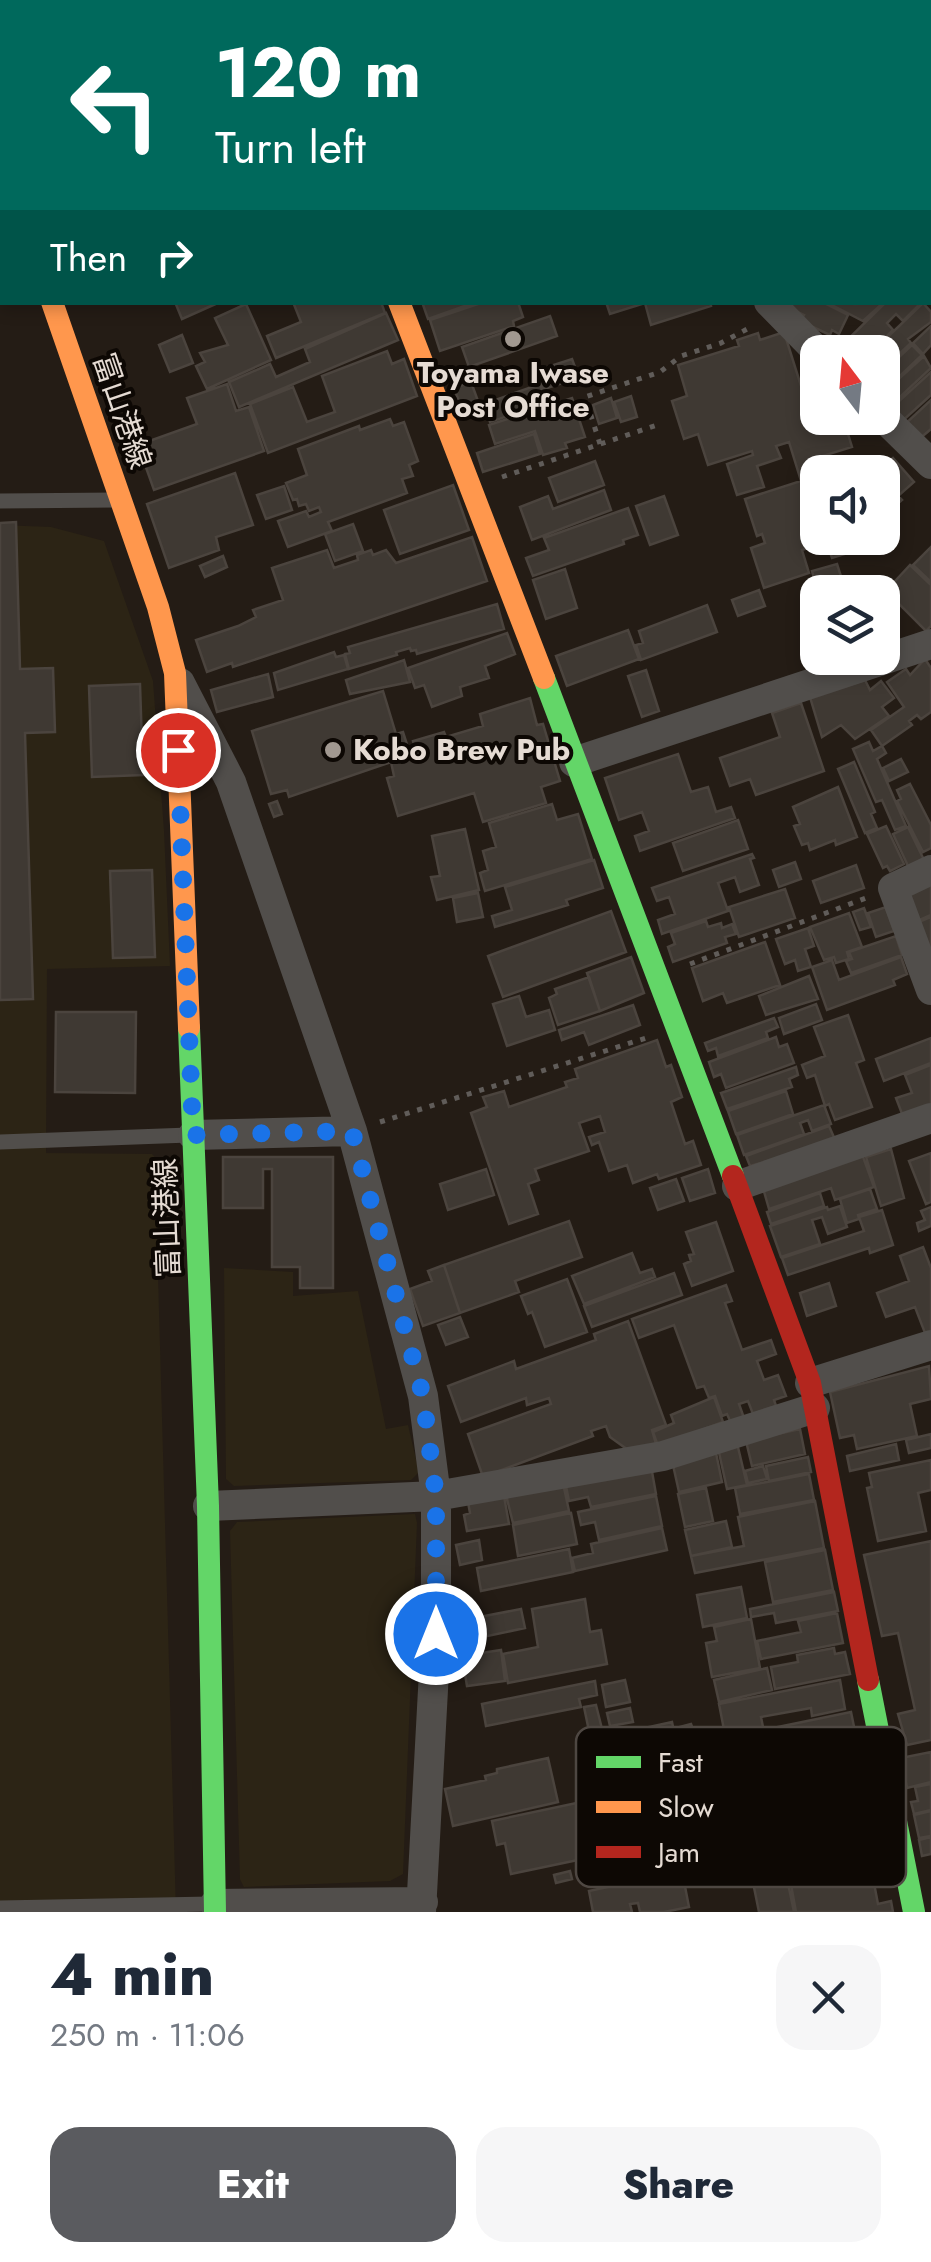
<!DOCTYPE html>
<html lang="en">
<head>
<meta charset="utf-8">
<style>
	:root { --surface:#fff; --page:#f6f6f7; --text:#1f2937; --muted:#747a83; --accent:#5a5b5f }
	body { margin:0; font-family:Jost,"Noto Sans JP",sans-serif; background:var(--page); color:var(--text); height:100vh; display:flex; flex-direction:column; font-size:38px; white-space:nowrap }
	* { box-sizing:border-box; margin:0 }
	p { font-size:32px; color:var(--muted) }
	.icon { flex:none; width:55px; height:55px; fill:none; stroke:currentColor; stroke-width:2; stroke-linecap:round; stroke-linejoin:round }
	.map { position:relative; height:1912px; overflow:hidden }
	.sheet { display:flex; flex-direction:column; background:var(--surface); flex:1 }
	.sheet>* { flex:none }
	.hud { position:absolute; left:0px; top:0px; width:932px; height:305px; box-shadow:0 5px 15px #0003; background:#00695c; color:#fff; overflow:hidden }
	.needle { width:65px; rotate:344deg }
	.buttons { position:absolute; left:800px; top:335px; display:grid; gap:20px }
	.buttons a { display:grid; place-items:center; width:100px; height:100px; border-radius:20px; background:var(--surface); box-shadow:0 5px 15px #0003; font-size:50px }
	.pin { position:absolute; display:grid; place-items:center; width:85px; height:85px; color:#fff; margin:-42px; border:5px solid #fff; border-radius:50%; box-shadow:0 2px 10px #0007 }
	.me { position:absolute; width:110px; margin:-55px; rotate:0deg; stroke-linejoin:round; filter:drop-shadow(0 0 8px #0008) }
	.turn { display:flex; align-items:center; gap:35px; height:210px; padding:0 50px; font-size:45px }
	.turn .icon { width:130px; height:130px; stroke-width:2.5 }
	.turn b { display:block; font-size:70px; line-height:85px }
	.then { display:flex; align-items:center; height:95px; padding:0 50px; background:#0003; gap:20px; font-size:38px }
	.round { display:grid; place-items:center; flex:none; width:105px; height:105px; border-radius:30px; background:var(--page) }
	.summary { display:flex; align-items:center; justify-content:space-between; height:170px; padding:0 50px }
	h1 { font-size:60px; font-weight:800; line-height:75px }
	.primary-button { display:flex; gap:20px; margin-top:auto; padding:20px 50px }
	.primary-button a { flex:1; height:115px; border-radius:30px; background:var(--accent); color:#fff; font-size:40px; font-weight:800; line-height:115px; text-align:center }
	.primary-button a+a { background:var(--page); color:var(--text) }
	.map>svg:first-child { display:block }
	.industrial { fill:#2c2415 }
	.building { fill:#3f3933; stroke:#4b443e; stroke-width:2.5 }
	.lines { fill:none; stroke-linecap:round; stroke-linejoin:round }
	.path { stroke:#605c59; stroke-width:5; stroke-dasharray:5 8; stroke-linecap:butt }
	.lane { stroke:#514e4b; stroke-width:15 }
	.street { stroke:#514e4b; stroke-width:30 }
	.fast { stroke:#63d668; stroke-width:22 }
	.slow { stroke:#ff974d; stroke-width:22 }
	.jam { stroke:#b3261e; stroke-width:22 }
	.route { stroke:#1a73e8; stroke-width:18; stroke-dasharray:0 32.4 }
	.poi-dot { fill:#a19890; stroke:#0d0804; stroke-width:4 }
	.labels { text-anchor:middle; stroke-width:8; stroke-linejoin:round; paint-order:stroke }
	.poi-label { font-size:30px; font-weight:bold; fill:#e5dbd3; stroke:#0d0804 }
	.street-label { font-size:30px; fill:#e5dbd3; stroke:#0d0804 }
	.key { fill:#0d0804; stroke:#4e4742; stroke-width:2.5 }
	.key-label { font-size:28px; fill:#e5dbd3 }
</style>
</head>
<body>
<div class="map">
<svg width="931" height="1912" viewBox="0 0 931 1912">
	<rect width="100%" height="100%" fill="#241c15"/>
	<path class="industrial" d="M0 525 51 527 104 541 153 681 164 831 170 966 47 969 46 1153 152 1154 171 1175 170 1203 156 1205 176 1912H0Z
		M224 1268 293 1272V1296L358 1291 386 1429 408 1425 419 1472 411 1480 234 1486 226 1479Z
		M415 1514 417 1523 403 1874 390 1881 244 1887 240 1879 230 1531 237 1522Z"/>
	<path class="building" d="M309 0H391L306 2Z
		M715 0H758L765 2H715Z
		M814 0H868L875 2H813Z
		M175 302H220L182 319Z
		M293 302H381L385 313 276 358 267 336 301 322Z
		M422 302H476L428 319Z
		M484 302H518L523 317 513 321 514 326 440 351 430 320Z
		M606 302H710L711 306 651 325 645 303 610 314Z
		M789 302H822L848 315 839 334 832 330 830 335 800 321 804 315 787 307Z
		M826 302 855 304 883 303 863 321Z
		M886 302 920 304 903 321 896 314 887 323 893 330 871 352H835Z
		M923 303 931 312V322L908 339 911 343 882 370V352H872Z
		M246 304 271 360 207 389 196 366 205 362 200 353 228 345 215 318Z
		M386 313 398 340 239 407 229 382 270 364 276 377 310 362 305 349Z
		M550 316 557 336 469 367 462 347Z
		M931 326V345L923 354 913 343Z
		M784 332 808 408 818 405V418H843L852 447 816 458 820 472H825H818V538L822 543 802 550 809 573 764 588 751 548 765 543 762 534 757 536 745 499 801 481 789 442 776 446 781 458 757 466 764 487 737 495 727 464 753 455 752 451 708 465 698 434 684 439 672 401 687 396 678 365 739 346 737 340 758 333 760 340Z
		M182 335 193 363 170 372 159 345Z
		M912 345 922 355 882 393V373Z
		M387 351 392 364 404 359 417 396 268 453 250 404 293 387 307 422 335 412 322 376Z
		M924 356 931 368 886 410 882 394Z
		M572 359 579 378 544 389 538 370Z
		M931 372V395L899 424 887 412Z
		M471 382 478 401 461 407 454 388Z
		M227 384 236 411 249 407 264 451 154 490 138 445 197 424 187 398Z
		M540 384 546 403 490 422 484 404Z
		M631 396 637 417 621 422 614 402Z
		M572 398 585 437 565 443 567 448 543 455 535 431 495 444 489 425Z
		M611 398 617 418 599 424 593 405Z
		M931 400V429L918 440 904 425Z
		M390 419 393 426 404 422 418 461 409 465 413 476 402 479 407 493 328 522 332 531 288 547 278 521 306 511 309 517 321 512 319 507 309 511 306 504 299 506 297 499 293 500 286 483 307 475 298 449 359 426 360 430Z
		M534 434 540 454 483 472 477 453Z
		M893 458 914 482 898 496 902 500 882 517V472H877Z
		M595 461 604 485 558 502 549 478Z
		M235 473 253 525 216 537 219 550 169 568 147 504Z
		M453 485 469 530 400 554 384 510Z
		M284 486 292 510 266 519 257 495Z
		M604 490 611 510 532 540 520 507 548 496 553 509Z
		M664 496 678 535 650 545 636 506Z
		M628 508 638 535 623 540 624 544 533 576 526 558 549 550 544 538Z
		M16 522 20 669 53 668 55 732 25 733 33 999 0 1000V523Z
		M353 524 363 551 335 561 325 534Z
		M472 537 487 581 233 667 232 663 207 672 196 640 238 626 256 617 253 610 283 600 272 568 327 550 334 568 358 560 357 555 371 550 373 555 386 550 396 563Z
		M825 538H846L851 552 832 558Z
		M931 547V582L913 565Z
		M223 556 227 567 205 577 200 566Z
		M837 564 846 592H818L812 571Z
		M910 565 931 585V626L926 631 886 591Z
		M565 569 577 608 546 619 533 580Z
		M759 590 765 606 738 616 732 600Z
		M497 604 504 629 417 654 416 650 411 651 410 648 396 652 397 655 349 669 345 654 350 653 348 647Z
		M707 605 717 632 641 660 636 645 643 643 639 631Z
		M628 630 639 659 567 686 556 656Z
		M507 633 515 654 485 666 489 678 460 687 462 696 432 707 424 685 415 688 408 668Z
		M334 652 336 657 344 655 348 669 278 690 274 673Z
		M925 659 931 668V712L921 719 917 715 909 721 912 725 882 746 871 730 904 707 887 682 906 669 910 675Z
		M404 660 410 682 350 694 346 680Z
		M646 670 659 711 642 717 628 676Z
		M268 674 273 697 217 712 211 690Z
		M865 680 870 690 881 681 894 698 882 707 889 716 855 739 841 725 822 737 810 697Z
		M140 684 143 775 92 777 89 686Z
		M383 691 396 734 403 732 412 760 418 758 413 741 444 732 446 737 483 726 480 714 530 698 537 725 543 724 560 781 541 787 546 803 483 822 474 793 398 816 387 778 394 776 391 762 289 797 287 790 271 794 252 731Z
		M801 703 824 771 756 795 750 779 730 786 720 758 780 737 772 713Z
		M869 742 873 751 882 746 886 753 877 759 906 826 895 830 882 800 876 802 853 749Z
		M678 754 691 792 708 787 716 812 731 807 735 818 640 851 635 836 649 831 642 812 619 820 605 778Z
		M901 759 908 772 889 781 883 768Z
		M854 762 875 812 871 814 877 828 865 833 838 769Z
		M910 784 931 825V848L923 852 897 801 901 799 897 790Z
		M838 787 857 837 836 845 835 840 810 850 808 843 802 845 794 826 800 824 793 807Z
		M277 801 282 814 274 817 269 804Z
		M552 804 557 820 578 814 592 859 485 891 480 873 488 870 483 851 496 847 489 823Z
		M738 820 748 849 683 871 673 843Z
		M886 826 904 864 890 871 887 866 883 868 867 834Z
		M908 827 924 860 909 868 893 834Z
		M465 829 479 890 437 900 431 877 440 876 432 836Z
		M752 854 754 858 750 859 759 885 740 892 735 877 718 883 728 911 662 934 658 920 675 914 669 897 657 901 652 888Z
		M594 860 603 888 566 900 568 905 495 927 492 916 512 910 505 887Z
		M795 862 801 879 779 887 773 870Z
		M856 865 864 888 821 903 813 881Z
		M152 870 155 957 113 958 110 871Z
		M931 880V915L915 922 901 894Z
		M785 889 795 918 739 937 729 907Z
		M478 893 483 917 457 922 453 898Z
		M886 907 894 931 876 937 868 913Z
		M864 908 871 927 860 930 853 912Z
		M611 911 626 952 503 997 488 956Z
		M849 913 862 947 847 952 849 959 836 963 834 957 824 960 810 927Z
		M931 917V951L914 924Z
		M706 921 708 927 721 923 722 928 732 924 736 934 725 937 727 943 673 962 668 947 675 944 671 933Z
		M808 928 814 946 805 949 811 967 798 971 795 960 785 964 776 939Z
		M896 936 902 955 851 973 846 961 852 959 849 952Z
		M765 942 780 985 727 1003 723 993 703 1001 692 968Z
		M631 957 644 993 600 1011 587 973Z
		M901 957 907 974 893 980 895 985 827 1010 812 967 832 960 839 980Z
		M809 976 818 999 766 1015 759 996Z
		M589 977 600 1011 558 1025 549 998 557 994 555 989Z
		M519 996 526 1017 549 1010 555 1030 507 1046 493 1004Z
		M816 1004 822 1020 784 1034 779 1018Z
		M633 1005 640 1025 589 1045 584 1032 562 1040 559 1030Z
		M56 1012H136L135 1093 55 1092Z
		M848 1015 864 1060 856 1063 872 1107 835 1120 829 1104 825 1106 815 1075 807 1078 802 1065 825 1056 814 1027Z
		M774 1018 778 1027 766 1032 768 1038 718 1056 716 1048 708 1051 705 1043Z
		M776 1037 779 1047 787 1044 794 1063 726 1088 721 1074 714 1077 709 1062Z
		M931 1038V1063L884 1081 876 1059Z
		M657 1040 666 1067 671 1065 682 1097 671 1102 685 1144 693 1141 701 1165 659 1179 657 1174 633 1183 627 1165 609 1171 599 1142 592 1145 589 1137 605 1132 600 1116 579 1123 589 1151 535 1169 539 1180 528 1184 538 1214 509 1224 471 1113 487 1107 483 1097 504 1091 509 1107 567 1087 565 1082 578 1078 575 1069Z
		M931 1065V1109L904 1119 896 1098 912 1093 905 1075Z
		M796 1067 798 1075 789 1079 792 1087 727 1109 721 1093Z
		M786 1091 793 1114 736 1134 728 1111Z
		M824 1105 831 1124 812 1131 808 1120 800 1123 804 1134 744 1155 737 1135Z
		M829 1126 836 1142 750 1166 746 1156Z
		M891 1149 904 1198 881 1206 866 1157Z
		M931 1153V1202L926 1204 909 1161Z
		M862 1154 874 1187 835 1200 831 1188 769 1209 763 1188Z
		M223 1157H333V1288H300V1267H272V1169H263V1208H223Z
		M486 1169 494 1195 448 1210 440 1184Z
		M708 1169 715 1193 690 1201 682 1178Z
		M676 1179 684 1201 658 1210 650 1188Z
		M870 1189 877 1209 858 1215 859 1219 847 1223 840 1199Z
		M820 1193 824 1206 771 1224 767 1212Z
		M840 1206 847 1227 828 1234 822 1217 812 1220 820 1244 781 1257 770 1226 827 1207 828 1210Z
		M931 1207V1226L919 1231 917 1223 925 1220 921 1211Z
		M882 1210 893 1245 870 1253 869 1248 788 1275 782 1258 864 1231 859 1217Z
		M569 1221 582 1257 515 1281 519 1292 460 1313 444 1265Z
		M716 1222 733 1271 692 1286 684 1264 691 1261 689 1255 694 1254 686 1232Z
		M923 1247 931 1268V1331L925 1333 915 1307 886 1317 877 1293 909 1281 900 1256Z
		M632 1253 640 1273 652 1269 655 1277 584 1304 572 1276Z
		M444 1265 460 1313 423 1326 410 1289 432 1281 428 1271Z
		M674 1273 682 1295 592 1327 584 1306Z
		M567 1279 587 1332 545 1347 532 1312 528 1314 521 1296Z
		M829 1283 836 1306 807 1316 800 1293Z
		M726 1285 732 1301 725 1303 742 1350 771 1340 776 1354 757 1361 764 1380 778 1375 786 1396 774 1400 776 1406 753 1414 748 1401 739 1404 744 1418 731 1423 727 1414 722 1416 715 1396 709 1398 704 1386 697 1388 674 1325 639 1338 632 1319Z
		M460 1317 468 1337 446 1345 438 1325Z
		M628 1321 666 1425 652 1430 656 1444 631 1452 610 1437 606 1426 591 1431 593 1436 483 1477 468 1434 551 1404 549 1398 527 1405 526 1398 461 1422 448 1386 514 1361 516 1369 596 1340 594 1334Z
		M929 1366 931 1399 910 1404 917 1436 857 1449 854 1435 840 1438 830 1392Z
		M714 1397 723 1422 658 1446 653 1432 674 1423 671 1415Z
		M800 1429 805 1454 752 1466 746 1441Z
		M931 1434V1448L909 1453 906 1440Z
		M737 1443 747 1485 727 1489 718 1448Z
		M896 1444 899 1460 850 1471 847 1456Z
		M716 1453 722 1482 679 1492 673 1465Z
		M808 1457 811 1472 769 1481 766 1466Z
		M931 1460V1490L918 1493 926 1531 878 1541 867 1488 872 1487 869 1473Z
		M651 1466 656 1494 591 1507 588 1497 569 1501 566 1486Z
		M763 1466 767 1479 748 1483 745 1471Z
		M809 1474 814 1500 740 1514 735 1488Z
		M563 1483 569 1511 513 1523 506 1495Z
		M706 1488 713 1521 685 1527 678 1494Z
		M504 1496 509 1524 467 1531 464 1515 470 1513 468 1502Z
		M656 1496 662 1526 599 1540 595 1522 581 1525 578 1512Z
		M815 1501 824 1548 695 1573 691 1556 744 1546 738 1517Z
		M571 1513 577 1544 518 1556 513 1525Z
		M726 1521 732 1547 691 1556 685 1530Z
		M662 1528 667 1550 575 1571 572 1558 593 1553 591 1544Z
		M479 1540 482 1560 460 1565 456 1545Z
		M931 1541V1740L907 1745 898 1714 915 1710 898 1633 882 1636 864 1555Z
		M569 1549 573 1572 481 1591 477 1568Z
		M825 1550 833 1590 773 1602 765 1562Z
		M741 1587 747 1618 703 1627 697 1595Z
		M834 1592 838 1611 776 1623 774 1613 751 1617 750 1609Z
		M585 1599 590 1632 601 1630 607 1664 508 1683 503 1654 538 1647 532 1609Z
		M521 1609 525 1628 478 1638 474 1618Z
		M837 1613 843 1643 761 1659 757 1641 801 1632 798 1621Z
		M751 1619 760 1668 712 1677 706 1643 717 1641 714 1627Z
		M834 1648 835 1654 845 1652 850 1674 775 1689 771 1667 798 1662 797 1655Z
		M501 1650 505 1681 467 1686 462 1656Z
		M767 1668 772 1690 719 1702 714 1680Z
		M625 1680 630 1702 606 1707 602 1685Z
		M840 1680 845 1709 812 1716 811 1708 761 1717 763 1727 750 1730 753 1746 728 1750 719 1704Z
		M595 1681 597 1695 579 1699 581 1707 486 1726 482 1704Z
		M596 1705 602 1729 589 1731 584 1707Z
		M630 1708 633 1722 610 1726 607 1713Z
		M851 1712 860 1756 782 1771 773 1728Z
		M672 1722 675 1736 603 1752 599 1738Z
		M691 1724 694 1732 678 1736 676 1728Z
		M931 1752V1782L907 1788 901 1758Z
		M548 1758 558 1802 453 1826 445 1789 486 1780 485 1776 497 1773V1769Z
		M931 1784V1810L914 1814 911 1802 918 1801 915 1787Z
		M586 1801 597 1856 511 1874 505 1843 497 1845 492 1821Z
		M931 1811V1836L919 1838 914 1815Z
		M800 1817 804 1836 794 1838 799 1866 785 1869 794 1912H759L744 1838 751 1836 749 1827Z
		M931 1837V1854L922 1856 919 1840Z
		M570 1871 572 1879 556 1883 554 1875Z
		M682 1871 689 1907 664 1912H640L638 1903 630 1904 632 1912H593L589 1891Z
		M872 1873 878 1904 891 1901 893 1912H796L790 1879 810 1875 812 1885Z"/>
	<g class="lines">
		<path class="path" d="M532 0 533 2
			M600 444 585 397 660 372 681 356 721 343 751 327
			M502 477 657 425
			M690 964 866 898
			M380 1122 646 1038"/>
		<path class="lane" d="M0 501 116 500
			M0 1142 189 1135
			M0 1908 211 1904"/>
		<path class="street" d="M281 0 282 2
			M187 2 192 0
			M707 2 708 0
			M889 2 890 0
			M930 197 931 198
			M769 302 818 352
			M882 416 931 464
			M180 683 231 782 352 1131 423 1396 436 1496V1634L421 1912
			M574 762 931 644
			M931 870 893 888 931 990
			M193 1135 352 1131
			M737 1186 931 1118
			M810 1383 931 1345
			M208 1506 436 1496 663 1456 815 1408
			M215 1904 423 1902"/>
		<path class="fast" d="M0 100 2 111
			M544 678 733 1176
			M189 1028 208 1506 215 1912
			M868 1680 914 1912"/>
		<path class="slow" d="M52 302 158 607 175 673 189 1028
			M399 302 544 678"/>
		<path class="jam" d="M733 1176 810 1383 868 1680"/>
	</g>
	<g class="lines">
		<path class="route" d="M178 750 193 1135 352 1131 423 1396 436 1496V1634"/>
	</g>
	<g class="poi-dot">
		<circle cx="513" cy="339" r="10"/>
		<circle cx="333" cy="750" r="10"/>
	</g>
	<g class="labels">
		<g class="poi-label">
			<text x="513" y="383">Toyama Iwase<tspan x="513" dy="34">Post Office</tspan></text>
			<text x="353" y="760" text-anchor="start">Kobo Brew Pub</text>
		</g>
		<g class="street-label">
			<text transform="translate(122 411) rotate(71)" y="10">富山港線</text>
			<text transform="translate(167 1218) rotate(-92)" y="10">富山港線</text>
		</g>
	</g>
	<rect x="576" y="1727" width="330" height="160" rx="15" class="key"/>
	<rect x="596" y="1756" width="45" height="12" fill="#63d668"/>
	<rect x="596" y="1801" width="45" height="12" fill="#ff974d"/>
	<rect x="596" y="1846" width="45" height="12" fill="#b3261e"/>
	<g class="key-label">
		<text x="658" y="1772">Fast</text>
		<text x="658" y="1817">Slow</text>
		<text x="658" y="1862">Jam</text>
	</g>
</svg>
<div class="buttons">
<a><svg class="needle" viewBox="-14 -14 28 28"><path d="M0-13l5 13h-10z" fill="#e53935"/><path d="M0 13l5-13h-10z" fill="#747a83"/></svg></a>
<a><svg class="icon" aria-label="sound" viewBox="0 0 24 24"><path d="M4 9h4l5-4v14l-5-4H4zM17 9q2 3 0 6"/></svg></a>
<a><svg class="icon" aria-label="layers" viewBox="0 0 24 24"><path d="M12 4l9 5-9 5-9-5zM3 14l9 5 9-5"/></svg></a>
</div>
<div class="pin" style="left:178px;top:750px;background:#d93025"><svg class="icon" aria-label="arrive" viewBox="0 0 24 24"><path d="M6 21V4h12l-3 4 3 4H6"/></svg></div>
<svg class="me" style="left:436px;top:1634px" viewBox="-20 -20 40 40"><circle r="17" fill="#1a73e8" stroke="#fff" stroke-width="3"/><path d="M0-11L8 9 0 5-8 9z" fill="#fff"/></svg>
<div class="hud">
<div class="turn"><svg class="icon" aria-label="left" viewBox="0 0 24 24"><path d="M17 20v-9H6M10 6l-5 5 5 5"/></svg><div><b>120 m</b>Turn left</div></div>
<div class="then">Then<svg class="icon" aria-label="right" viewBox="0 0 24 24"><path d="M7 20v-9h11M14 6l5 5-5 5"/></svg></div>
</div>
</div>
<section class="sheet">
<div class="summary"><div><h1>4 min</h1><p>250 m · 11:06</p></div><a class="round"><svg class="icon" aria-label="close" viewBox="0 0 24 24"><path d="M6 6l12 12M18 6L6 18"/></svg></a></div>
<div class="primary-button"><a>Exit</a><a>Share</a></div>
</section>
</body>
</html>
